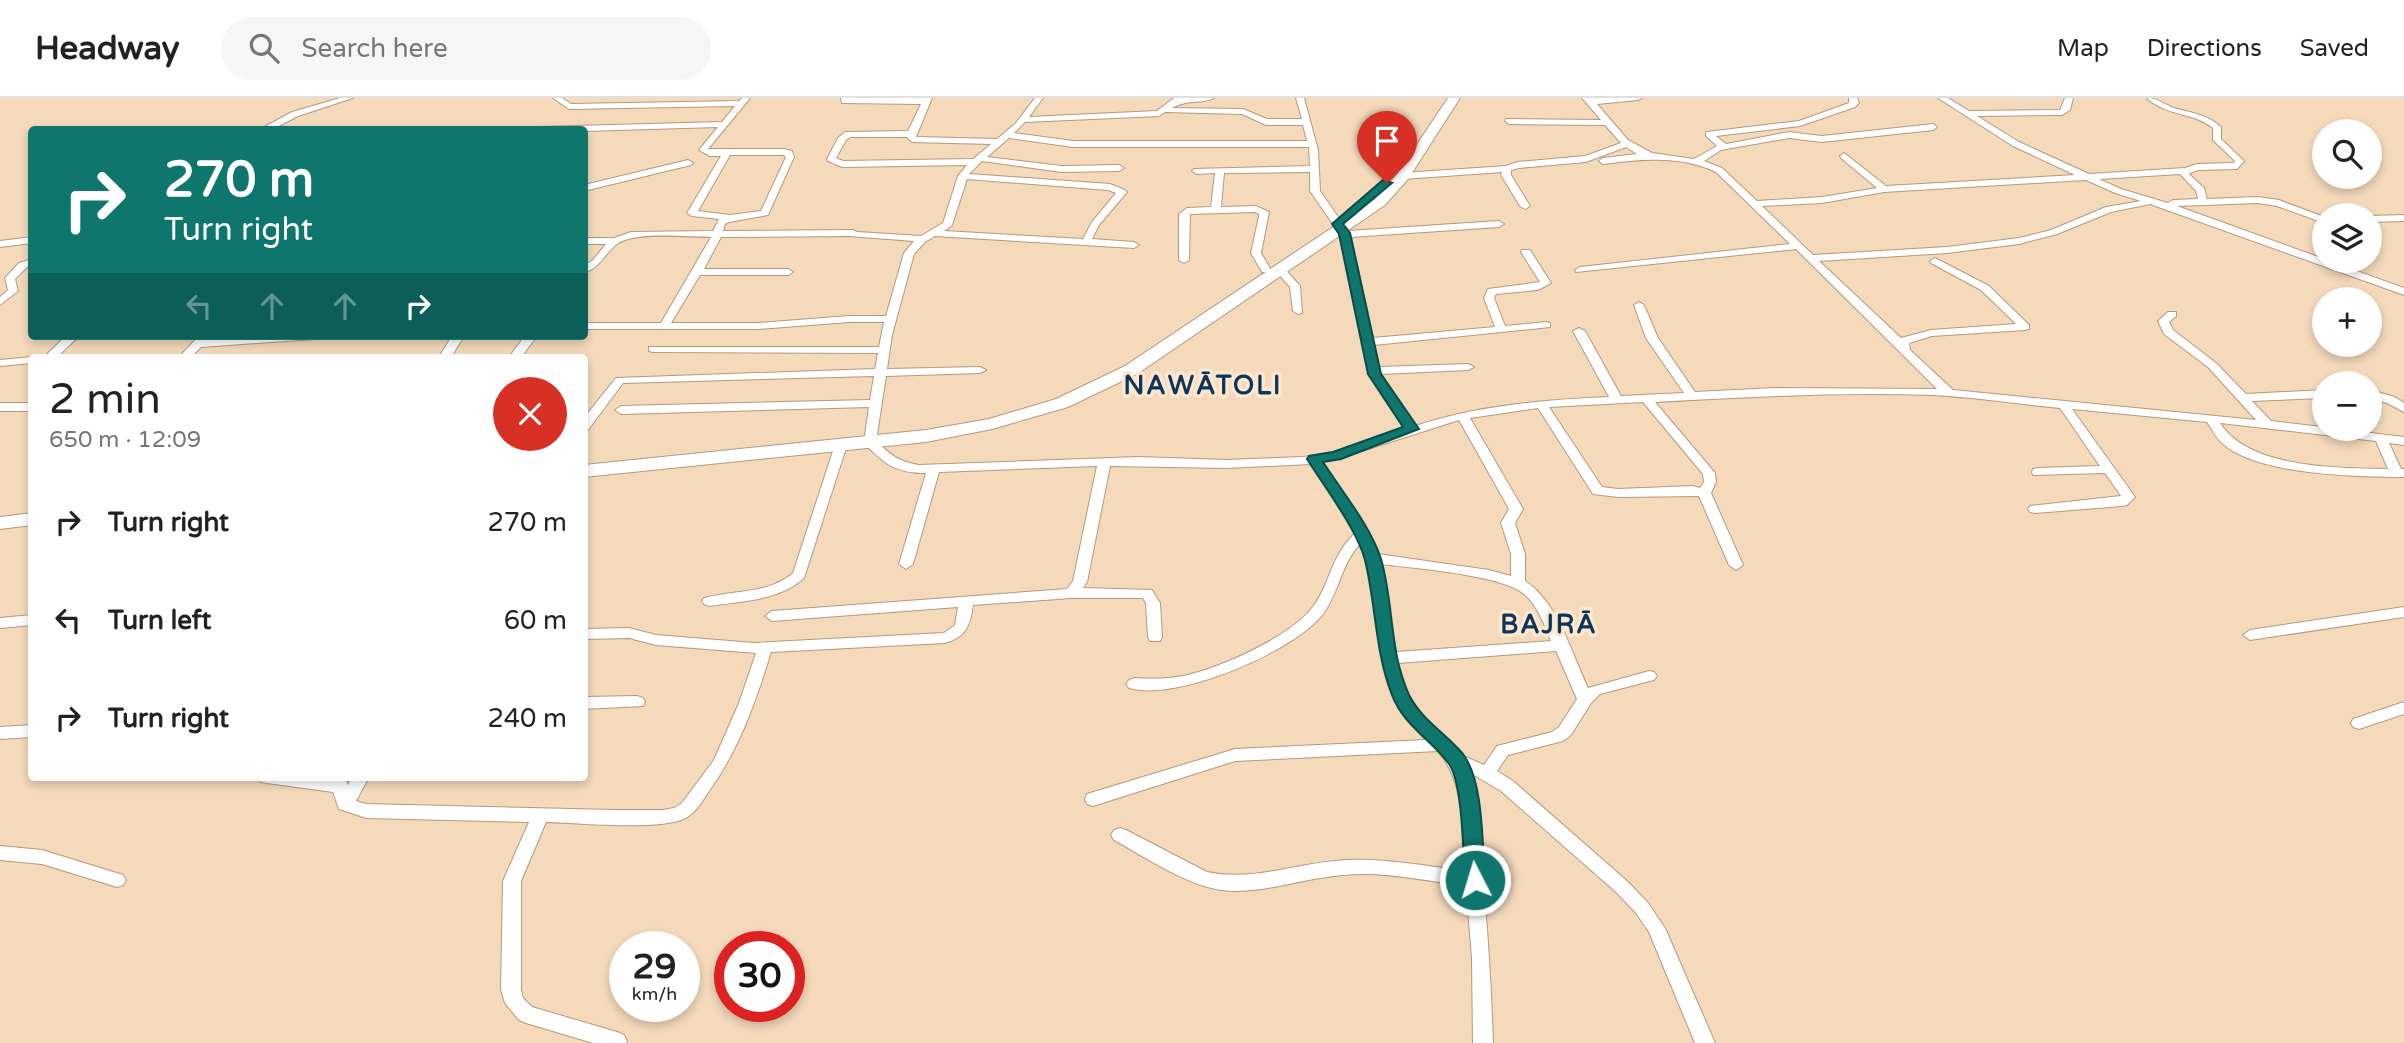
<!DOCTYPE html>
<html lang="en">
<head>
<meta charset="utf-8">
<style>
	:root { --surface:#fff; --page:#f6f6f6; --text:#222; --muted:#767676; --line:#e0e0e0 }
	body { margin:0; font-family:"Varela Round",sans-serif; background:var(--page); color:var(--text); height:100vh; display:flex; flex-direction:column; font-size:26px; white-space:nowrap }
	* { box-sizing:border-box; margin:0 }
	p { font-size:23px; color:var(--muted) }
	.icon { flex:none; width:38px; height:38px; fill:none; stroke:currentColor; stroke-width:2; stroke-linecap:round; stroke-linejoin:round }
	.map { position:relative; flex:1; overflow:hidden }
	.drawer { position:absolute; left:28px; top:256px; width:560px; height:427px; display:flex; flex-direction:column; background:var(--surface); border-radius:7px; box-shadow:0 4px 10px #0003 }
	.drawer>* { flex:none }
	.hud { position:absolute; left:28px; top:28px; width:560px; height:214px; border-radius:7px; box-shadow:0 4px 10px #0003; background:#0f766e; color:#fff; overflow:hidden }
	.fabs { position:absolute; left:2312px; top:21px; display:grid; gap:14px }
	.fabs a { display:grid; place-items:center; width:70px; height:70px; border-radius:50%; background:var(--surface); box-shadow:0 4px 10px #0003; font-size:35px }
	.speed { position:absolute; left:609px; top:833px; display:flex; gap:14px; font-size:35px; font-weight:700; text-align:center }
	.speed>* { display:grid; place-content:center; width:91px; height:91px; border-radius:50%; background:var(--surface); box-shadow:0 4px 10px #0003; line-height:1 }
	.speed small { font-size:18px; font-weight:400 }
	.speed .limit { border:10px solid #d22; background:#fff; color:#111 }
	.pin { position:absolute; display:grid; place-items:center; width:60px; height:60px; color:#fff; margin:-72px -30px; border-radius:50% 50% 50% 0; rotate:-45deg; box-shadow:0 0 7px #0007 }
	.pin .icon { rotate:45deg }
	.me { position:absolute; width:77px; margin:-38px; rotate:355deg; stroke-linejoin:round; filter:drop-shadow(0 0 5px #0008) }
	.turn { display:flex; align-items:center; gap:24px; height:147px; padding:0 21px; font-size:32px }
	.turn .icon { width:91px; height:91px; stroke-width:2.5 }
	.turn b { display:block; font-size:49px; line-height:60px }
	.lanes { display:flex; align-items:center; height:66px; padding:0 21px; background:#0003; justify-content:center; gap:35px; direction:ltr }
	.lanes .off { opacity:.35 }
	.round { display:grid; place-items:center; flex:none; width:74px; height:74px; border-radius:37px; background:var(--page) }
	.headline { display:flex; align-items:center; justify-content:space-between; height:119px; padding:0 21px }
	h1 { font-size:42px; font-weight:600; line-height:52px }
	ul { padding:0; list-style:none }
	li { display:flex; align-items:center; gap:21px; height:98px; padding:0 21px }
	li div { flex:1 }
	li b { display:block; font-size:26px }
	li em { font-style:normal }
	header { display:flex; align-items:center; gap:42px; box-sizing:border-box; height:98px; padding:0 35px; background:var(--surface); border-bottom:2px solid var(--line) }
	header strong { font-size:33px }
	nav { display:flex; gap:38px; margin-inline-start:auto; font-size:24px }
	.search { width:490px; height:63px; background:var(--page); display:flex; align-items:center; gap:18px; box-sizing:border-box; padding:0 24px; border-radius:38px; color:var(--muted); font-size:26px }
	.map>svg:first-child { display:block }
	.lines { fill:none; stroke-linecap:round; stroke-linejoin:round }
	.street-casing { stroke:#b49a7d; stroke-width:2 }
	.secondary-casing { stroke:#b49a7d; stroke-width:2 }
	.street { fill:#fff; fill-rule:evenodd }
	.secondary { fill:#fff; fill-rule:evenodd }
	.route { fill:#0f766e; stroke:#0a4d48; stroke-width:2 }
	.labels { text-anchor:middle; stroke-width:7; stroke-linejoin:round; paint-order:stroke }
	.district-label { font-size:26px; font-weight:bold; letter-spacing:2px; fill:#0c355b; stroke:#fde7cf }
</style>
</head>
<body>
<header>
<strong>Headway</strong>
<div class="search"><svg class="icon" aria-label="search" viewBox="0 0 24 24"><circle cx="10" cy="10" r="6"/><path d="M15 15l6 6"/></svg>Search here</div>
<nav><a>Map</a><a>Directions</a><a>Saved</a></nav>
</header>
<div class="map">
<svg width="2404" height="945" viewBox="0 0 2404 945">
	<rect width="100%" height="100%" fill="#f4d9bb"/>
	<g class="lines">
		<g class="street-casing">
			<path id="street" d="M340 0H353L298 18 271 32H259L292 14Z
				M553 0H562L571 6 739 3 742 0H750L708 51H784L792 53 794 59 768 117 729 124 725 126 723 133 853 132 857 134 921 138 943 125 958 78 967 67 842 69 828 63 827 61 838 40 845 34 908 33 921 6 842 5 841 0H932L916 39 997 41 1016 25 1035 0H1043L1029 19 1157 13 1174 0H1214C1198 7 1191 0 1172 10L1243 11 1267 21H1302L1296 0H1304L1318 52 1320 93 1348 133 1499 123 1504 126 1499 129 1351 139 1373 240 1495 229 1484 200 1488 191 1540 184 1521 154 1522 152H1530L1551 185 1538 192 1496 196 1494 200 1505 228 1546 224 1550 225V229L1374 247 1379 269 1468 266 1474 269 1468 272 1381 276 1415 328C1478 307 1543 302 1609 299L1573 233 1579 230 1585 233 1621 298 1684 295 1646 240 1634 207 1639 204 1644 207 1658 240 1695 294 1774 290 1937 291 1796 151 1576 174 1575 172 1580 169 1790 146 1716 74C1681 57 1640 61 1603 66L1599 63 1603 60 1637 56 1626 49 1586 64 1519 70 1511 72V77L1530 108 1525 111 1520 108 1501 77 1502 74 1403 81 1398 78 1403 75 1506 68 1517 64 1585 58 1621 45 1605 27 1509 26 1505 23 1506 21 1601 22 1582 0H1642L1638 2 1597 6 1628 42 1652 55 1694 61 1717 48 1706 38V34L1799 23 1849 5V0H1857L1859 5 1855 9 1800 28 1716 38 1726 46 1789 34 1822 38 1933 26 1937 29 1933 32 1822 44 1789 40 1721 52 1704 63 1722 70 1757 103 1822 99 1877 90 1841 60 1840 58 1844 55 1886 88 2075 77 2013 48 1938 0H1948L1969 13 2060 12 2065 0H2073L2070 12 2062 17 1977 18 2019 44 2089 76 2185 70 2197 66 2234 65 2235 63 2213 42V30C2193 14 2165 18 2147 0 2158 0 2163 6 2174 10 2191 15 2207 16 2221 29V41L2244 63 2237 71 2198 72 2190 75 2189 76 2204 90 2207 101 2258 99 2279 102 2324 119V125L2277 108 2258 105 2177 108 2404 190V197L2150 106 2111 114 2057 136 2019 146 1947 155 1819 163 1901 240 1931 232 2016 226 1981 192 1931 165 1930 163 1935 160 1989 188 2029 227V231L2025 232 1932 238 1909 245 1910 252 1953 292 2256 322 2208 269 2164 236 2158 223 2168 214H2176V218L2169 224 2173 232 2216 265 2246 296 2324 292V300L2252 303 2271 323 2404 339V347L2389 345 2401 371H2404V379C2358 379 2258 377 2223 346 2216 340 2212 331 2207 324L2072 311 2135 399 2127 407 2122 408 2035 415 2030 414 2028 411 2030 408 2121 398 2105 375 2033 377 2032 374 2033 371 2038 370 2100 368 2060 310C2017 306 1975 299 1932 297 1840 294 1748 299 1655 304L1715 375 1716 384 1711 395 1743 467 1736 472 1729 467 1699 398 1618 399 1593 396 1538 310 1470 320 1523 411 1515 425 1525 456V483C1557 503 1572 556 1588 590L1649 573 1654 574 1657 578 1654 582 1600 596 1591 605 1571 637 1563 643 1508 657 1497 673 1513 683 1628 784 1648 805 1665 830 1715 945H1695L1649 834 1636 815 1616 794 1501 693 1469 674C1480 701 1479 732 1481 760 1487 822 1491 883 1493 945H1473L1472 860 1466 788C1426 783 1384 773 1343 777 1302 780 1262 797 1221 792 1186 787 1145 759 1114 742L1111 737 1114 732 1120 730 1126 732 1207 774C1255 784 1299 764 1347 762 1386 760 1426 768 1465 773 1462 732 1466 686 1438 653L1235 663 1093 708 1087 706 1085 701 1087 696 1235 651 1426 642C1361 578 1391 518 1360 446 1341 466 1339 495 1323 516 1294 554 1175 604 1129 590L1126 586 1129 582 1134 580C1150 581 1167 581 1183 578 1220 570 1288 540 1312 510 1331 486 1329 460 1355 435L1311 366 1226 370 1110 368 1087 484 1083 490 1152 492 1160 505 1162 539 1160 543H1150L1148 539 1146 505 1143 500H1071L973 507C970 528 966 539 945 545L771 554C755 606 739 652 707 696 700 707 694 717 681 722 651 732 580 725 546 724L521 783V892L523 900 532 909 617 934 624 937 627 943 626 945H593L526 925 519 922 505 905 501 892 503 783 529 724 366 720 339 711 333 694 267 685 261 684 259 679C287 679 319 675 346 683L348 687 352 679H369L356 703 366 706 613 712H663L674 710 682 705 714 662 739 605 756 555 656 547 629 540 584 541V531L629 530 656 537 754 545 944 535 955 527 958 509 772 523 765 518 772 513 1067 491 1073 483 1097 368 939 374 913 466 906 471 899 466 926 375C897 375 885 367 866 347L864 344 869 309 621 316 615 312 621 308 870 302 874 278 623 285 588 332 584 333V320L616 280 875 271 878 255 653 254 649 253V249H879L884 224H849L758 231H584V225H661L711 139C688 139 635 133 617 146 604 156 601 169 584 175V168L593 162 606 146H584V140H614L631 134 713 133 719 121 692 118 687 115 721 58H710L699 52 718 29 584 33 533 32 537 29 722 24 735 8 569 11ZM1165 14 1242 16 1266 27H1303L1307 43H1073L1014 35 1025 24 1159 18ZM850 39H907L912 44 991 46 973 61 843 63 836 60 846 42ZM1009 40 1073 49H1309L1310 68 1194 71 1192 73 1197 76 1215 75 1211 109 1187 110 1179 116V162L1184 165 1189 162 1190 116 1255 114 1259 116V118L1251 155 1262 174H1270L1271 172 1261 155 1269 114 1256 108 1221 109 1224 75 1310 74V93L1340 136 1369 276 1405 331 1334 354 1304 359 1226 362 1139 359 919 367C898 363 892 358 876 343L886 278 980 275 986 272 980 269 887 271 892 237 914 156 925 144 935 138 1134 150 1139 147 1134 144 1092 141 1099 127 1127 94 1125 92 1110 86 969 76 982 63 1062 74 1119 73 1124 70 1119 67 1062 68 987 59ZM730 57H784L786 59 761 113 730 117 698 113ZM2180 76 2196 93 2198 101 2173 102 2168 105 2121 91 2099 81ZM967 81 1108 92 1116 95 1092 124 1083 141 944 133 952 127ZM2086 82 2115 95 2141 103 2106 109 2051 132 2019 140 1947 149 1813 157 1762 108 1822 105 1884 94ZM849 138 914 143 904 155 886 218H849L758 225H671L700 177H788L793 174 788 171H704L721 139ZM1643 304 1703 376 1704 384 1700 390 1693 388 1618 391 1602 389 1549 309ZM1459 322 1509 411 1501 425 1511 456V478L1489 472 1378 456 1362 423 1322 363 1340 360ZM2220 325 2376 343 2388 371C2338 370 2250 371 2220 325ZM1381 466C1412 470 1503 477 1524 496 1538 508 1544 526 1551 543L1396 554ZM1556 553 1577 601 1559 629 1552 634 1497 648 1484 667 1459 656 1449 643 1423 618 1409 598 1398 565Z
				M688 62 693 65 691 67 584 93V87Z
				M2404 117V123L2370 124V118Z
				M32 139V145L0 149V143Z
				M32 161V168L27 169 15 181 18 193 0 207V199L8 192 5 180 19 165Z
				M1280 169 1284 170 1300 188 1302 215 1298 216 1293 213 1290 189 1275 172Z
				M66 238H79L57 259H44Z
				M199 238H209L207 242 265 238H320L314 241 201 249 191 259H179Z
				M452 238H464L451 259H439Z
				M525 238H537L521 259H509Z
				M32 259V265L0 268V262Z
				M2370 292 2395 299 2404 305V314L2387 305 2370 300Z
				M0 305H32V313H0Z
				M841 343 847 347 804 480C779 503 741 503 709 508L704 506 702 503 704 500C733 492 769 496 793 475L835 347Z
				M2404 509V519L2250 542 2243 537 2250 532Z
				M32 517V527L0 530V520Z
				M637 598 643 600 645 604 643 608 584 611V599Z
				M2404 604V616L2359 631 2353 629 2351 625 2353 621Z
				M32 627V639L0 641V629Z
				M0 748 42 752 123 777 126 782 123 787 117 789 42 766 0 762Z"/>
		</g>
		<g class="secondary-casing">
			<path id="secondary" d="M1448 0H1460L1408 81 1385 107 1137 276 1068 309 992 331 926 344 584 379V367L926 332 989 321 1056 301 1125 268 1375 101 1398 75Z
				M32 415V427L0 431V419Z"/>
		</g>
		<use href="#street" class="street"/>
		<use href="#secondary" class="secondary"/>
	</g>
	<path class="route" d="M1383 82 1392 85 1343 126 1350 135 1381 276 1419 331 1341 361 1323 364C1341 392 1371 429 1381 461 1394 505 1389 554 1409 597 1421 621 1446 636 1463 656 1484 684 1482 747 1485 782L1482 788 1475 790 1468 788 1465 782C1463 756 1463 686 1449 666 1432 642 1403 627 1392 597 1375 554 1376 507 1365 462 1358 433 1324 388 1307 361L1309 358 1333 354 1403 329 1368 276 1339 136 1332 126Z"/>
	<g class="labels">
		<g class="district-label">
			<text x="1203" y="296">NAWĀTOLI</text>
			<text x="1549" y="535">BAJRĀ</text>
		</g>
	</g>
</svg>
<div class="fabs">
<a><svg class="icon" aria-label="search" viewBox="0 0 24 24"><circle cx="10" cy="10" r="6"/><path d="M15 15l6 6"/></svg></a>
<a><svg class="icon" aria-label="layers" viewBox="0 0 24 24"><path d="M12 4l9 5-9 5-9-5zM3 14l9 5 9-5"/></svg></a>
<a>+</a>
<a>−</a>
</div>
<div class="speed"><div>29<small>km/h</small></div><div class="limit">30</div></div>
<div class="pin" style="left:1387px;top:85px;background:#d93025"><svg class="icon" aria-label="arrive" viewBox="0 0 24 24"><path d="M6 21V4h12l-3 4 3 4H6"/></svg></div>
<svg class="me" style="left:1475px;top:782px" viewBox="-20 -20 40 40"><circle r="17" fill="#0f766e" stroke="#fff" stroke-width="3"/><path d="M0-11L8 9 0 5-8 9z" fill="#fff"/></svg>
<div class="hud">
<div class="turn"><svg class="icon" aria-label="right" viewBox="0 0 24 24"><path d="M7 20v-9h11M14 6l5 5-5 5"/></svg><div><b>270 m</b>Turn right</div></div>
<div class="lanes"><svg class="icon off" aria-label="left" viewBox="0 0 24 24"><path d="M17 20v-9H6M10 6l-5 5 5 5"/></svg><svg class="icon off" aria-label="ahead" viewBox="0 0 24 24"><path d="M12 20V5M6 11l6-6 6 6"/></svg><svg class="icon off" aria-label="ahead" viewBox="0 0 24 24"><path d="M12 20V5M6 11l6-6 6 6"/></svg><svg class="icon" aria-label="right" viewBox="0 0 24 24"><path d="M7 20v-9h11M14 6l5 5-5 5"/></svg></div>
</div>
<section class="drawer">
<div class="headline"><div><h1>2 min</h1><p>650 m · 12:09</p></div><a class="round" style="background:#d93025;color:#fff"><svg class="icon" aria-label="close" viewBox="0 0 24 24"><path d="M6 6l12 12M18 6L6 18"/></svg></a></div>
<ul>
<li><svg class="icon" aria-label="right" viewBox="0 0 24 24"><path d="M7 20v-9h11M14 6l5 5-5 5"/></svg><div><b>Turn right</b></div><em>270 m</em></li>
<li><svg class="icon" aria-label="left" viewBox="0 0 24 24"><path d="M17 20v-9H6M10 6l-5 5 5 5"/></svg><div><b>Turn left</b></div><em>60 m</em></li>
<li><svg class="icon" aria-label="right" viewBox="0 0 24 24"><path d="M7 20v-9h11M14 6l5 5-5 5"/></svg><div><b>Turn right</b></div><em>240 m</em></li>
</ul>
</section>
</div>
</body>
</html>
